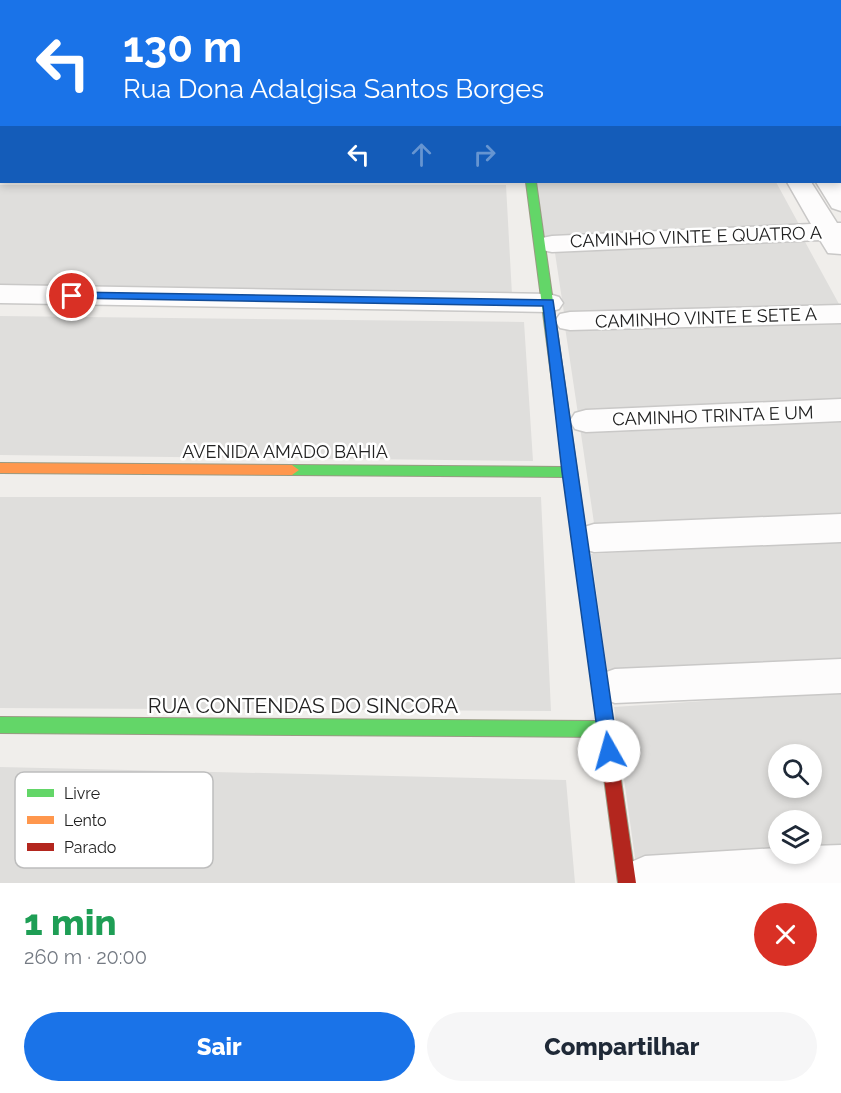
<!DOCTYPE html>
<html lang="pt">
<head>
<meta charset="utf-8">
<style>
	:root { --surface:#fff; --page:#f6f6f7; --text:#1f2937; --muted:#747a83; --accent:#1a73e8 }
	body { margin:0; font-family:Raleway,sans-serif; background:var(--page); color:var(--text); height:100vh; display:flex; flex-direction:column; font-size:22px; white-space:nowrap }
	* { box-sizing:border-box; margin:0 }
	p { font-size:20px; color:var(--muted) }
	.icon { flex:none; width:33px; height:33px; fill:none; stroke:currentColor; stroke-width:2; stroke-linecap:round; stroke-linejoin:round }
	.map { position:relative; height:883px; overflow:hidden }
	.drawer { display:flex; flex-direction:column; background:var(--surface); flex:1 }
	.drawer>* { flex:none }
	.guide { position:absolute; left:0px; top:0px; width:842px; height:183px; box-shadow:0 3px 9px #0003; background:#1a73e8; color:#fff; overflow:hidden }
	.controls { position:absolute; left:768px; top:744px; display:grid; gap:12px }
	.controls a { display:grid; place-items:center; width:54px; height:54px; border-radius:50%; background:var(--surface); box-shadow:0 3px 9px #0003; font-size:30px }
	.pin { position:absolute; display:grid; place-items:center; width:51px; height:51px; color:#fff; margin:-26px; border:3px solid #fff; border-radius:50%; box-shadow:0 2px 6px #0007 }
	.me { position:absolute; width:66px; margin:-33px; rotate:353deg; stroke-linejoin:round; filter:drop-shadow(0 0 4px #0008) }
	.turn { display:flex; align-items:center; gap:21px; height:126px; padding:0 24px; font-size:27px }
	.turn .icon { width:78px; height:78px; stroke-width:2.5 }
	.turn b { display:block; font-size:42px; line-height:51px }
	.lanes { display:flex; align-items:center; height:57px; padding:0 24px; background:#0003; justify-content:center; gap:30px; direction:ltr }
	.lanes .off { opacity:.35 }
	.round { display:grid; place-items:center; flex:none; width:63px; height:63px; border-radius:32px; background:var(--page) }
	.headline { display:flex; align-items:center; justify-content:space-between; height:102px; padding:0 24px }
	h1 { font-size:36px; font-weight:800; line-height:45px; color:#1e9e55 }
	.action { display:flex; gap:12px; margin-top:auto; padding:12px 24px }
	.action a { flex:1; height:69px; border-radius:36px; background:var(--accent); color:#fff; font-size:24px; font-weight:800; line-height:69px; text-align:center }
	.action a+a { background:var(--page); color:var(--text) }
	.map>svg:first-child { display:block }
	.residential { fill:#dfdedc; fill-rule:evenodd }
	.grass { fill:#ddeccb }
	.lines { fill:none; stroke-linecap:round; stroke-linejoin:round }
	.street-casing { stroke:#c9c8c7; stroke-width:3 }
	.fast-casing { stroke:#999a82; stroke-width:2 }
	.slow-casing { stroke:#999a82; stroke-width:2 }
	.jam-casing { stroke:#999a82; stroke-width:2 }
	.street { fill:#fdfcfc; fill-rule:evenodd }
	.fast { fill:#63d668; fill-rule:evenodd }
	.slow { fill:#ff974d; fill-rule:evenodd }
	.jam { fill:#b3261e; fill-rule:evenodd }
	.route { fill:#1a73e8; stroke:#114b97; stroke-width:1.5 }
	.labels { text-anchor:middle; stroke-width:5; stroke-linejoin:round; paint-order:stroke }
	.street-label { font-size:18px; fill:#222; stroke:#fff }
	.near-street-label { font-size:21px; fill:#222; stroke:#fff }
	.key { fill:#fff; stroke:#bdbdbd; stroke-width:1.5 }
	.key-label { font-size:16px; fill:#222 }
</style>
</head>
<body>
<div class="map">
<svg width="841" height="883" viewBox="0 0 841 883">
	<rect width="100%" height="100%" fill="#f0eeeb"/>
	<path class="residential" d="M536 182H776L801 228 545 239Z
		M0 185H506L512 295 0 289Z
		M804 240 839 304 564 313 555 253Z
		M0 316 524 322 533 461 0 455Z
		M841 318V404L578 414 565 327Z
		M841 415V520L595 530 580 427Z
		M0 497H541L551 711 0 708Z
		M841 539V666L608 676 591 554Z
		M841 692V858L637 872 614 707ZM778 754H812V788H778ZM778 820H812V854H778Z
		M0 767 566 780 575 883H0Z"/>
	<path class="grass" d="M232 0H512V1H231Z"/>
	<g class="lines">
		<g class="street-casing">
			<path id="street" d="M0 0H61L62 1 2 2 0 7Z
				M687 0H707L708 2H688Z
				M711 0H731L732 2H712Z
				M840 22H841V34H840Z
				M840 67H841V81H840Z
				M0 73H2V87H0Z
				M840 121H841V135H840Z
				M0 165H2V179H0Z
				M840 180 841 181V211L832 208 816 182Z
				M787 182H811L837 223H841V254L828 253 820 240 552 252 542 250 538 244 542 238 552 236 811 224Z
				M0 285 549 294 559 297 563 303 559 309 549 312 0 303Z
				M841 305V323L570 330 560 328 555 321 560 314 570 312Z
				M841 399V421L586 432 575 429 570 421 575 413 586 410Z
				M841 514V542L594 552 581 548 576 538 581 528 594 524Z
				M841 659V693L615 703 601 698 595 686 601 674 615 669Z
				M841 845V883H624L622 879 629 863 645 856 778 848V854H812V846Z"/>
		</g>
		<g class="fast-casing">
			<path id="fast" d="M49 0H57L48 2Z
				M526 182H536L612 718 610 723 615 729 612 734 606 737 0 733V717L597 721 564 477 292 475 285 470 292 465 563 467Z"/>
		</g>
		<g class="slow-casing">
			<path id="slow" d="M0 463 292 465 299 470 292 475 0 473Z"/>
		</g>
		<g class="jam-casing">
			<path id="jam" d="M2 88V96L0 97V89Z
				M604 711 610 713 612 718 636 883H618L596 718 598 713Z"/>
		</g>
		<use href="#street" class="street"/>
		<use href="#fast" class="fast"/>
		<use href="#slow" class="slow"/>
		<use href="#jam" class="jam"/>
	</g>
	<path class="route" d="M72 292 553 300 618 751 615 757 609 759 603 757 600 751 562 472 543 306 67 298V293Z"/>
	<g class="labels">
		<g class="street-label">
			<text transform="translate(696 237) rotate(-2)" y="6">CAMINHO VINTE E QUATRO A</text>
			<text transform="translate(706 318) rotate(-2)" y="6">CAMINHO VINTE E SETE A</text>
			<text transform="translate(713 416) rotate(-2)" y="6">CAMINHO TRINTA E UM</text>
			<text x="285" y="458">AVENIDA AMADO BAHIA</text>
		</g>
		<g class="near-street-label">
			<text x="303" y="713">RUA CONTENDAS DO SINCORA</text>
		</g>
	</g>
	<rect x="15" y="772" width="198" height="96" rx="9" class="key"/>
	<rect x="27" y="789" width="27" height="8" fill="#63d668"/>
	<rect x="27" y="816" width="27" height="8" fill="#ff974d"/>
	<rect x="27" y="843" width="27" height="8" fill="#b3261e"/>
	<g class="key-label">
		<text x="64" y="799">Livre</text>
		<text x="64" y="826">Lento</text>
		<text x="64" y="853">Parado</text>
	</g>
</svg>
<div class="controls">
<a><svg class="icon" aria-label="search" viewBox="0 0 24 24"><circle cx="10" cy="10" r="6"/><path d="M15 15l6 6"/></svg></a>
<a><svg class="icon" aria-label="layers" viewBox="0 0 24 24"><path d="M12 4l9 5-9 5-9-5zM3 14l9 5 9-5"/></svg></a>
</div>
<div class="pin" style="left:72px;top:296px;background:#d93025"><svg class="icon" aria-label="arrive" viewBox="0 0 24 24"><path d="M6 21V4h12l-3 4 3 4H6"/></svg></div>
<svg class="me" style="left:609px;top:751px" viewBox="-20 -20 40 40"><circle r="19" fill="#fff"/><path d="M0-13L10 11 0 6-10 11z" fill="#1a73e8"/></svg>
<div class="guide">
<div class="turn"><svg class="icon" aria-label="left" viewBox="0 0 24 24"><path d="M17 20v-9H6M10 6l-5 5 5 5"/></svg><div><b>130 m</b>Rua Dona Adalgisa Santos Borges</div></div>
<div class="lanes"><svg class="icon" aria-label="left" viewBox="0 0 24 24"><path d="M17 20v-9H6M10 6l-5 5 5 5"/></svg><svg class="icon off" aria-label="ahead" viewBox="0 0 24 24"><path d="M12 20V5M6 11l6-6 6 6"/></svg><svg class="icon off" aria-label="right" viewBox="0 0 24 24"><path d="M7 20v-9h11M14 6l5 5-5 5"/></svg></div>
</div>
</div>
<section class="drawer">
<div class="headline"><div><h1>1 min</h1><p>260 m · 20:00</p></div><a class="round" style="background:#d93025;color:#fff"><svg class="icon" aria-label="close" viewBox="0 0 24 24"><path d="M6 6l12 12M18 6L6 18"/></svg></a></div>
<div class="action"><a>Sair</a><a>Compartilhar</a></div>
</section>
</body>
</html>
